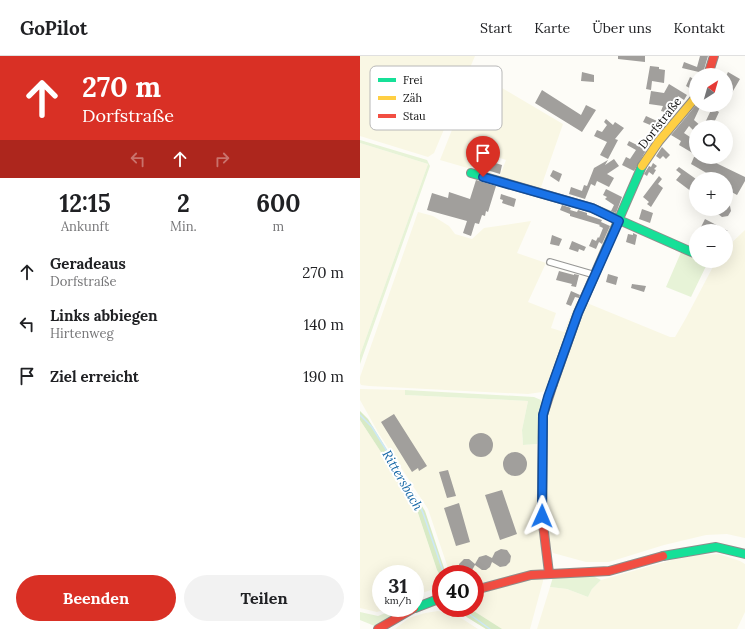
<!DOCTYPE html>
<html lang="de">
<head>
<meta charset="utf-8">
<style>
	:root { --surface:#fff; --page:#f2f2f2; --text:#202124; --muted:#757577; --line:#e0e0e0; --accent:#d93025 }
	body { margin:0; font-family:Lora,serif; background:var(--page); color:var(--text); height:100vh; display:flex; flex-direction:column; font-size:15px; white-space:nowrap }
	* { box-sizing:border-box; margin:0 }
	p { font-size:13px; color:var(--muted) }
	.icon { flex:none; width:22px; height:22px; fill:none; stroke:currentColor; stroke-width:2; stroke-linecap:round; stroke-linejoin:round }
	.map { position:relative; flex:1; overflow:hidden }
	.side { display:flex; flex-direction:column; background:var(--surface); width:360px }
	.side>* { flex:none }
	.guide { background:#d93025; color:#fff; overflow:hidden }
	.needle { width:26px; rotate:37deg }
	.buttons { position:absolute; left:329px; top:12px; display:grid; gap:8px }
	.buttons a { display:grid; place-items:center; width:44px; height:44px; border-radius:50%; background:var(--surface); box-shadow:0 4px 16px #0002; font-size:20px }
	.speed { position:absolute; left:12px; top:509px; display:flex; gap:8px; font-size:20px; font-weight:700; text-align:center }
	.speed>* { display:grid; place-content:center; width:52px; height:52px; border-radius:50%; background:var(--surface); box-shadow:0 4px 16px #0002; line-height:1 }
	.speed small { font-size:10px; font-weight:400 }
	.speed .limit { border:6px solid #d22; background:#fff; color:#111 }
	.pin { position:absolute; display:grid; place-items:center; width:34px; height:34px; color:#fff; margin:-41px -17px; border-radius:50% 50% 50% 0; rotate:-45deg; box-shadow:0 0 4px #0007 }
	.pin .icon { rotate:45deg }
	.me { position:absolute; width:44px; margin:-22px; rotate:1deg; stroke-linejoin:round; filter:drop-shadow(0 0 3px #0008) }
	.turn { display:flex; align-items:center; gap:14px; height:84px; padding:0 16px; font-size:18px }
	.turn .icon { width:52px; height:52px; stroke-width:2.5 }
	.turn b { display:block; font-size:28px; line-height:34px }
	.lanes { display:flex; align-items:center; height:38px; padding:0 16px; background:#0003; justify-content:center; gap:20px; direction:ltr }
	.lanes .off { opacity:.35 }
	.eta { display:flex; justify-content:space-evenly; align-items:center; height:68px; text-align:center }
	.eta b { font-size:24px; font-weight:700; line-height:28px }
	.cta { display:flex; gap:8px; margin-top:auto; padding:8px 16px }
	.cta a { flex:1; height:46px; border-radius:24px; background:var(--accent); color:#fff; font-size:16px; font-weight:700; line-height:46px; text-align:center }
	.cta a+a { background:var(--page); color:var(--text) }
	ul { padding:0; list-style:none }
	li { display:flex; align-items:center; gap:12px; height:52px; padding:0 16px }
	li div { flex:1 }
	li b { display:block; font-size:15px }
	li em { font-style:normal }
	header { display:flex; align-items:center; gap:24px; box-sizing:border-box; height:56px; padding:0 20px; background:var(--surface); border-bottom:1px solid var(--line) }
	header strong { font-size:19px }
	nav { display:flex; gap:22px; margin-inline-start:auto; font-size:14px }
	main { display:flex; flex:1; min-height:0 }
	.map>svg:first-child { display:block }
	.farmland { fill:#f9f7e4 }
	.green { fill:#e7f3d7 }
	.forest { fill:#d8eac5 }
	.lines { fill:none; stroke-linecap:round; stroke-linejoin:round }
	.stream { stroke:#cde8f7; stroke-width:1.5 }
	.building { fill:#a19f9c }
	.street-casing { stroke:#979795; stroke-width:8 }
	.fast-casing { stroke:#8e8d8b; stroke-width:10 }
	.slow-casing { stroke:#8e8d8b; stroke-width:10 }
	.jam-casing { stroke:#8e8d8b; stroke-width:10 }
	.street { stroke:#fffffe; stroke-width:5.5 }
	.fast { stroke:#16e098; stroke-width:8 }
	.slow { stroke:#ffcf43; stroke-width:8 }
	.jam { stroke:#f24e42; stroke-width:8 }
	.route-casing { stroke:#114b97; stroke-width:10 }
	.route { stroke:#1a73e8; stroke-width:7 }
	.labels { text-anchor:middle; stroke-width:4; stroke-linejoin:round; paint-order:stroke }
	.street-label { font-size:12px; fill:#111; stroke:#fff }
	.water-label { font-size:13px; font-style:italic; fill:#1768a6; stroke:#fff }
	.key { fill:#fff; stroke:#b8b8b8; stroke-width:1 }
	.key-label { font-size:11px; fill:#111 }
</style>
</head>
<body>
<header>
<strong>GoPilot</strong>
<nav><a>Start</a><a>Karte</a><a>Über uns</a><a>Kontakt</a></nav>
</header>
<main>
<section class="side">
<div class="guide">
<div class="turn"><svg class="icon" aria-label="ahead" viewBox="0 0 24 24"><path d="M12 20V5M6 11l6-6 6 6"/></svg><div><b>270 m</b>Dorfstraße</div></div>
<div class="lanes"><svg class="icon off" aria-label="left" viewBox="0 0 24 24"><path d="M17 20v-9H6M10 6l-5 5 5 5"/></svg><svg class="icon" aria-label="ahead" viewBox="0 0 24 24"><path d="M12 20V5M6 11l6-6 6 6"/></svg><svg class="icon off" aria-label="right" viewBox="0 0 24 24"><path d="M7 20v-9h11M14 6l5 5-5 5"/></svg></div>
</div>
<div class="eta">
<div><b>12:15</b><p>Ankunft</p></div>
<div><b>2</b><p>Min.</p></div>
<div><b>600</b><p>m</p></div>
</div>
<ul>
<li><svg class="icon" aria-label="ahead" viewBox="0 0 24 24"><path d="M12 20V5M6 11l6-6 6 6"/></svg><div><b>Geradeaus</b><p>Dorfstraße</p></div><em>270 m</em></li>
<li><svg class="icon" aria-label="left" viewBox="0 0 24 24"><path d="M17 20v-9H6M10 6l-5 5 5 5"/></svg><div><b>Links abbiegen</b><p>Hirtenweg</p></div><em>140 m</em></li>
<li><svg class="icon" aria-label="arrive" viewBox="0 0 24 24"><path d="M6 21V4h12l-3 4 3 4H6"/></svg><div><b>Ziel erreicht</b></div><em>190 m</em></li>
</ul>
<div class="cta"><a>Beenden</a><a>Teilen</a></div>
</section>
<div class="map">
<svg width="385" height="573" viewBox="0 0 385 573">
	<rect width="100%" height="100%" fill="#fdfcf7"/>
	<path class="farmland" d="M0 0H115L74 97 68 101 0 80Z
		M115 16 203 68 180 134 139 122 146 104 119 95 111 113 80 104Z
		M0 87 68 108 0 299Z
		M58 156 73 160 89 170 95 178 112 183 124 172 171 165 157 197 186 207 168 246 196 257 191 272 204 276 216 246 220 248 188 331 182 336 168 338 105 335 9 330 1 329 0 327V321Z
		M385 174V482L367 478 346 479 304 489 249 506H226L193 497 188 482 185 399 186 372 190 349 202 310 227 247 310 281H315L326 262 356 205H366V192Z
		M0 333 45 334V339L168 345 162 374 163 389 177 388 184 508 183 525 170 573H126L97 555 96 552H115V518H90L68 453 19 378 0 344Z
		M0 364 55 448 77 514 81 521V531L55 539V518H21V552H29L17 556 0 552Z
		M359 498 380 505 385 508V556L377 573H177L190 531 207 533 228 541 232 533 241 524 312 504 339 499Z
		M78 555 98 560 118 573H35L49 562 65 557Z"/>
	<path class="green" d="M0 84 67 104 70 110 0 308V299L68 108 0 87Z
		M322 194 336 200V205L348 206 331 241 306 231Z
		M45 334 174 341 181 344 183 349 177 388 163 389 162 374 168 345 45 339Z
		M233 520 241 524 232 533 228 541 207 533 190 531 193 521Z
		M38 552H47L37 557 17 571 0 564V556L18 560Z"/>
	<path class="forest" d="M0 355 8 363 65 455 86 518H81V521L77 514 55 448 0 364Z
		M96 552H109L142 573H126L97 555Z"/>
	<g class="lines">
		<path class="stream" d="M0 359 12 371 58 445 63 457 84 518
			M101 552 130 573"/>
	</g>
	<path class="building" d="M258 0H285V6L258 3Z
		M340 0H348L343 17 322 12 324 6 337 11Z
		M290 10 299 11V13L305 14 304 27 292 25 291 34 286 33Z
		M222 16 234 19V26L221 25Z
		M368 16 380 23 366 47V20Z
		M330 21 336 24 333 34 326 30Z
		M309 28 327 39 324 44 318 40 312 58 301 55 303 50 289 48 291 35 304 37Z
		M182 34 221 59 226 49 236 54 222 76 175 47Z
		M336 49H341L334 64 342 71H336L333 74 329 70 324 77 333 83 336 78V99L319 89 321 85 311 79Z
		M352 52 359 56 352 71H343Z
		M286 60 297 65 295 71 283 66Z
		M246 63 253 69 255 66 264 72 255 83 258 84 248 103 240 99 247 86 234 80 237 74 242 76 247 69 244 66Z
		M284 83 291 86 274 115 262 109 266 101 270 103 276 94 267 89 269 85 279 90 282 84 283 85Z
		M302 91 310 99 306 103 303 100 300 103 296 100Z
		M334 101H359L356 107 385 121V125L377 139 366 133V123H348L350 119 331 108Z
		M119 102 142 109 140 118 117 111Z
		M254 103 259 110 247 118 254 122 249 131 237 125 235 130 231 128 225 143 209 138 211 131 222 135 224 129 227 130 234 112 248 104 245 109Z
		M293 107 297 110 294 113 296 114 293 119 289 116 287 120 284 118 289 110 291 111Z
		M319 111 336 123V139L316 124 321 118 316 114Z
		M193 114 202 118 199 126 190 120Z
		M299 120 302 123 298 128 303 132 291 151 287 148 289 146 283 141Z
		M116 124 136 130 128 156 126 155 125 160 122 159 119 168 115 167 111 180 103 177 107 165 67 154 72 137 88 142 89 136 110 143Z
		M246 133 262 141 256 157 251 155 254 149 245 143 247 141 243 139Z
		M141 138 156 143 154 151 142 147 143 144 140 143Z
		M366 145 370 150 371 155 368 160 362 161 358 158 356 153H366Z
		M202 149 211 152 210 154 217 156 218 154 227 157V159L242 164 241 166 250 170 242 188 239 186 236 193 229 190 232 183 236 185 238 181 239 182 243 172 239 170 240 169 210 160V158L200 154Z
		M282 153 293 157 290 167 279 163Z
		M345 163 368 175H339Z
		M273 177 277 179 275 189 266 186 268 178 273 179Z
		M192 179 202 183 199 190 190 188Z
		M212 185 226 191 224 195 219 193 218 196 209 193Z
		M199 215 214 219V218L219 219 216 231 211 230 212 228 196 224Z
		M248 218 258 221 256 229 246 226Z
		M272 228 286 230 284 236 271 232Z
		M211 235 220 239 219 242 215 241 211 250 206 248Z
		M34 358 67 410 59 415 58 412 52 416 21 366Z
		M109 389a12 12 0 1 1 24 0a12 12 0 1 1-24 0Z
		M143 408a12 12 0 1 1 24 0a12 12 0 1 1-24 0Z
		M88 414 96 440 87 442 79 416Z
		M142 434 157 478 140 484 125 439Z
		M99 447 110 486 96 490 84 452Z
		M141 493 147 494 151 500 150 506 146 510 140 511 132 506 130 511 126 514H122L115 509 111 516 106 518 102 517 99 513V508L104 503H109L115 508 119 501 126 499 132 502 135 496Z"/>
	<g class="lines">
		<g class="street-casing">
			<path id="street" d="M190 206 235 219"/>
		</g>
		<g class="fast-casing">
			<path id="fast" d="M111 117 232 152 336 198
				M193 328 218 257 282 110
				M303 500 356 491 385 498
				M55 552 81 542"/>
		</g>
		<g class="slow-casing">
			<path id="slow" d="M282 110 299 85 336 41"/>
		</g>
		<g class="jam-casing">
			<path id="jam" d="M348 19 354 0
				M189 517 182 460 183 359 193 328
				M115 534 171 519 249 515 303 500
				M18 573 54 552"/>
		</g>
		<use href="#street" class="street"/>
		<use href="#fast" class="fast"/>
		<use href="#slow" class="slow"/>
		<use href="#jam" class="jam"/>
	</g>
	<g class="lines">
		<g class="route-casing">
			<path id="route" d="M123 121 232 152 259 165 218 257 188 341 183 359 182 460"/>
		</g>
		<use href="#route" class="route"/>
	</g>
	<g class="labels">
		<g class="street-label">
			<text transform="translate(300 67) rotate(-52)" y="4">Dorfstraße</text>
		</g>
		<g class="water-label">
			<text transform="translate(43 424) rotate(60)" y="5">Rittersbach</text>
		</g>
	</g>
	<rect x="10" y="10" width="132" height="64" rx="6" class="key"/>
	<rect x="18" y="22" width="18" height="4" fill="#16e098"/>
	<rect x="18" y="40" width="18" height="4" fill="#ffcf43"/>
	<rect x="18" y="58" width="18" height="4" fill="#f24e42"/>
	<g class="key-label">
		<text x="43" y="28">Frei</text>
		<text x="43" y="46">Zäh</text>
		<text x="43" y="64">Stau</text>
	</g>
</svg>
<div class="buttons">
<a><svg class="needle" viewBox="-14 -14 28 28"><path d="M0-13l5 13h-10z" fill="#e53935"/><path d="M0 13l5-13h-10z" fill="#757577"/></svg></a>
<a><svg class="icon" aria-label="search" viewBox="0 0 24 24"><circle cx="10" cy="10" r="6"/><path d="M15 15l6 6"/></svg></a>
<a>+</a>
<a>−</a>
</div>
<div class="speed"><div>31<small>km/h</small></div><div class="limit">40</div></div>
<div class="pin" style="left:123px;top:121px;background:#d93025"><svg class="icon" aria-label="arrive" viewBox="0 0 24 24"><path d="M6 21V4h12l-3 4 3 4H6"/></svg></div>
<svg class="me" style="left:182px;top:460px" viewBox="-20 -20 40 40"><path d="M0-17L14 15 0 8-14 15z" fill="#1a73e8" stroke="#fff" stroke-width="4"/></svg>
</div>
</main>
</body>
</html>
